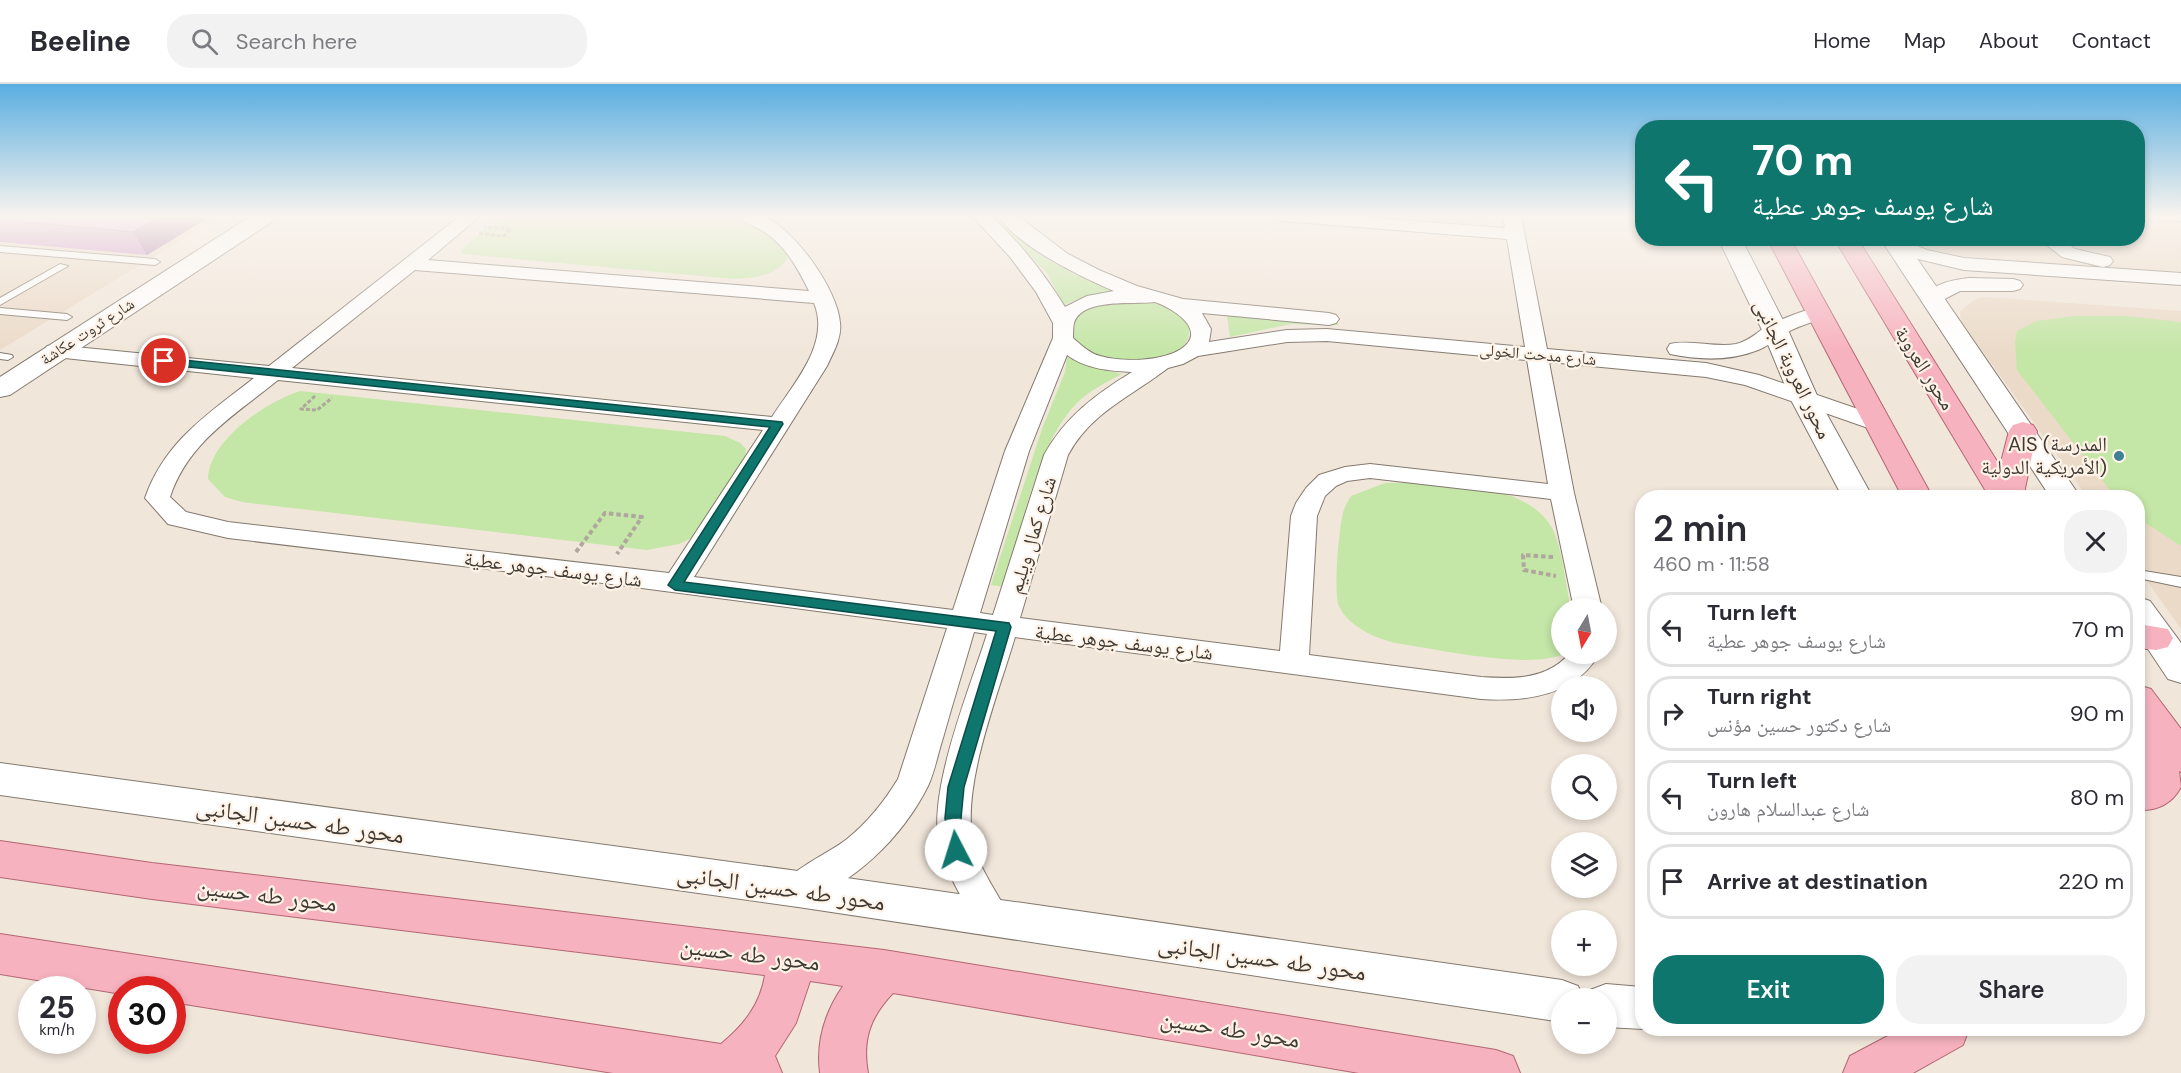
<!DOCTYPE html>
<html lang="en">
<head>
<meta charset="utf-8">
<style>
	:root { --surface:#fff; --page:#f2f2f3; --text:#2b2b33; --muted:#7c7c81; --line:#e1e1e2; --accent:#0f766e }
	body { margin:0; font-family:"DM Sans","Noto Naskh Arabic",sans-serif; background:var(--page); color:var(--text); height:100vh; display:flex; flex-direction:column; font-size:22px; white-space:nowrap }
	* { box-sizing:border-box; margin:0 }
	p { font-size:20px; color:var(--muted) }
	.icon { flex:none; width:33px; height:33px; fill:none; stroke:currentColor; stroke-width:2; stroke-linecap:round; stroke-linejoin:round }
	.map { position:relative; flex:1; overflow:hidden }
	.panel { position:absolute; left:1635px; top:406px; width:510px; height:546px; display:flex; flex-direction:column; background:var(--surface); border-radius:24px; box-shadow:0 3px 9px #0003 }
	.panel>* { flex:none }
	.hud { position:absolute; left:1635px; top:36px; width:510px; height:126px; border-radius:24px; box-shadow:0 3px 9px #0003; background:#0f766e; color:#fff; overflow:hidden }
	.needle { width:39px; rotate:190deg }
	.tools { position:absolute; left:1551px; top:514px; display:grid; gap:12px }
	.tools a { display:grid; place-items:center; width:66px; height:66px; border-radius:50%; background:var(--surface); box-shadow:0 3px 9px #0003; font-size:30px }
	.speed { position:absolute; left:18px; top:892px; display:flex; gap:12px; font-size:30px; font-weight:700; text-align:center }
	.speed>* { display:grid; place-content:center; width:78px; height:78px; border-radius:50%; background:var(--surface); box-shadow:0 3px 9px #0003; line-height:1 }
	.speed small { font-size:15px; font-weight:400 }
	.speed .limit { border:9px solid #d22; background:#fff; color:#111 }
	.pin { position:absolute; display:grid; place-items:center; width:51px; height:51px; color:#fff; margin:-26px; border:3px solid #fff; border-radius:50%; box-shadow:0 2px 6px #0007 }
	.me { position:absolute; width:66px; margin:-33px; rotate:355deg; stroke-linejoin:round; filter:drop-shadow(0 0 4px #0008) }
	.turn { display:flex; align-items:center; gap:21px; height:126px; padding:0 18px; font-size:27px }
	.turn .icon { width:78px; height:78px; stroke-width:2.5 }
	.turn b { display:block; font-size:42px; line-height:51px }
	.round { display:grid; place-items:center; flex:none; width:63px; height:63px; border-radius:24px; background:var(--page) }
	.headline { display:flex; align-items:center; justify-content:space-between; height:102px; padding:0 18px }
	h1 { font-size:36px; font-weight:600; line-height:45px }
	.cta { display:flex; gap:12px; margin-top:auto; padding:12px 18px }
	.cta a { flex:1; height:69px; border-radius:24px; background:var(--accent); color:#fff; font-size:24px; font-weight:600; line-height:69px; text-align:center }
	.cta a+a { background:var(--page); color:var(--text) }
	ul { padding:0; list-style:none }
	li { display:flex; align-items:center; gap:18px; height:75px; margin:0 12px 9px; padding:0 6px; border:3px solid var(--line); border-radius:24px }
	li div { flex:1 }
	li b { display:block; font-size:22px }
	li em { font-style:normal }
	header { display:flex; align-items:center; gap:36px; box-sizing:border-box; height:84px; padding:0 30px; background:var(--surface); border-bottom:2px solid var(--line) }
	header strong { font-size:28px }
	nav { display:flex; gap:33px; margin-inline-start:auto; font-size:21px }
	.search { width:420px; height:54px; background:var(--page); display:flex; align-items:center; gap:15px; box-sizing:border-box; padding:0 21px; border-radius:24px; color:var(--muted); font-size:22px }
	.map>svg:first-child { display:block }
	.built { fill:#ebdac8 }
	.green { fill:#c4e6a6 }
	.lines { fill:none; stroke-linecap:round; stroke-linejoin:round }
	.service-casing { stroke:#84796e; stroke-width:2 }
	.minor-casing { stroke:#84796e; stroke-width:2 }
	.tertiary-casing { stroke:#84796e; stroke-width:2 }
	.primary-casing { stroke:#b36673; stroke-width:2 }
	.path-far1 { stroke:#afa79d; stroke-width:3; stroke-dasharray:4 2; stroke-linecap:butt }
	.path { stroke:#afa79d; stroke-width:4; stroke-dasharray:4.5 3; stroke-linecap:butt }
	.service { fill:#fff; fill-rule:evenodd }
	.minor { fill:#fff; fill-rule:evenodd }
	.tertiary { fill:#fff; fill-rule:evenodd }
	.primary { fill:#f7b2bf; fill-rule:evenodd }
	.wall { fill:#c88ac9 }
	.shaded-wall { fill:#a270a4 }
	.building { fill:#e8a0ea; stroke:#a270a4; stroke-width:1.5 }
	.route { fill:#0f766e; stroke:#0a4d48; stroke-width:1.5 }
	.poi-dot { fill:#418194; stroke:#fff3e7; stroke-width:2 }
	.labels { text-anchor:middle; stroke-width:4.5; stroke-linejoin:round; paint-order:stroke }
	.far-street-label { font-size:16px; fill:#3e3a35; stroke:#fff3e7 }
	.street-label { font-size:20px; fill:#3e3a35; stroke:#fff3e7 }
	.poi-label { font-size:20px; fill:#3e3a35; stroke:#fff3e7; text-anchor:end }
	.near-street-label { font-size:24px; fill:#3e3a35; stroke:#fff3e7 }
</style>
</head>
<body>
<header>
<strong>Beeline</strong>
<div class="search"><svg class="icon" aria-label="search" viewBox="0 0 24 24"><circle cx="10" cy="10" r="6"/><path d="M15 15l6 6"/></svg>Search here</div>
<nav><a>Home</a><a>Map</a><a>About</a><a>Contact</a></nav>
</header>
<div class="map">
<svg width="2181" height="989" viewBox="0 0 2181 989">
	<rect width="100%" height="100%" fill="#f1e6da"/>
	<path class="built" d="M0 132H221L0 266Z
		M2138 132H2181V192L1982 178 1918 166 1901 155 2138 154Z
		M1987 213 2181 227V545L2138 484V414H2088L1961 237 1960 228 1966 222 1978 214Z"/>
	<path class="green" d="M502 132H736C759 139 772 154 789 171 780 192 754 194 734 195L463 170 461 167 465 162Z
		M989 132H1003L1045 170 1073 190 1117 208 1084 213 1064 221 1047 189Z
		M1382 132H1491C1476 146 1405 133 1382 132Z
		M1109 217C1144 218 1160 214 1188 239 1201 284 1108 282 1084 266 1079 263 1075 257 1071 253L1072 238 1085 225Z
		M1226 226 1338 238V241L1291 240 1230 253Z
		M2074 232H2127L2181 238V462L2138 434V414H2116L2017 286 2015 257 2017 247 2036 237Z
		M1067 273 1098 284 1122 290C1107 298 1088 307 1076 320 1036 361 1021 447 1005 503L991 501 1042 345 1065 288Z
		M300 307 725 352 740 359 746 365 745 374 691 454 679 460 647 466 242 418 225 413 208 395C209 356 266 318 300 307Z
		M1385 399C1432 399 1526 396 1552 444 1562 462 1566 503 1571 525H1562L1563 570C1530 586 1435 565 1396 559 1376 555 1348 542 1339 522 1333 508 1339 446 1343 429 1344 423 1348 418 1351 412Z"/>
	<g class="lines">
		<g class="service-casing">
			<path id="service" d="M0 162 155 175 160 178 155 181 0 168Z
				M60 180 68 182 0 221V214Z
				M0 224 67 230 72 233 67 236 0 230Z
				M0 269 12 271 13 273 8 276 0 275Z
				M2138 486 2181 493V503L2138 494Z"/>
		</g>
		<g class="minor-casing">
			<path id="minor" d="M460 132H480L428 176 809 207C798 185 787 164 766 149 758 143 744 140 738 132 746 131 758 130 765 133 795 146 838 206 840 239 842 254 833 269 827 282L694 493 953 526 1005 367 1053 254V239L1036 208 1010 173 972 132H991C1020 159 1044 189 1065 223L1087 212 1114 207C1083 194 1015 161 999 132H1018L1068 170 1099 186 1137 202 1183 215 1329 229 1336 231 1339 235 1336 239 1329 241 1202 229 1211 245 1209 258 1287 246 1327 245 1525 263 1507 155 1283 137 1277 136 1274 132H1347L1505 144 1503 132H1521L1547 265 1706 279 1759 291 1887 335 1891 340 1887 345 1879 347 1871 345 1745 301 1706 293 1549 278 1574 409 1602 525H1574L1551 415 1370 394 1347 397 1336 402 1325 412 1317 432 1309 571 1481 593C1512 595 1547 596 1569 570H1599C1575 612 1526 618 1481 615L1015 553C999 608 961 702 973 757 979 786 998 809 1011 835L1006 846 993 851 980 846C965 819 946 790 939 759 928 705 970 604 987 550L974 548C964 583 953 618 943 654 938 669 935 687 928 702 902 754 853 801 798 820L786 816 781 805C790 785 828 770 847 755 868 738 884 718 898 695L947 544 603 499 228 454 168 440 145 414C165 357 208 330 254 294L55 273 47 272 44 267 47 262 55 261 269 282ZM415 186 814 219C831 260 793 300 772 333L292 284ZM1155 218C1172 224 1209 246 1181 265 1161 278 1122 278 1100 272 1089 269 1081 261 1073 254 1073 249 1073 243 1074 239 1082 213 1135 221 1155 218ZM1327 257 1527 276 1548 400 1370 380 1345 383 1319 391 1306 404 1296 419 1291 432 1280 567 1020 534 1068 371C1091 328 1132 312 1168 284L1183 280 1198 272 1287 258ZM1067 271C1086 285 1110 287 1132 288 1096 310 1065 333 1044 371L993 531 980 529 1029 367ZM278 296 763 346 669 489 228 438 186 428 170 413C188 358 235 331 278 296Z
				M2157 132H2181V137L2160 136Z
				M1898 154 1927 166 1964 174 2181 189V201L1964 186 1914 174 1887 163 1885 159 1887 155Z
				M2038 154H2060L2075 165 2110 173 2113 177 2110 181 2103 183 2062 173Z
				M1969 194 2013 195 2020 197 2023 201 2020 205 2013 207H1960L1931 222 1924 220 1921 216C1932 200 1951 196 1969 194Z
				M1818 223 1825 225 1828 229 1825 233C1811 239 1795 243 1782 251 1774 256 1767 263 1758 266 1731 277 1698 276 1670 270L1667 265 1670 260C1691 255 1715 264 1736 260 1750 257 1758 247 1769 241 1784 234 1802 227 1818 223Z"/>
		</g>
		<g class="tertiary-casing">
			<path id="tertiary" d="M251 132H276L273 137 10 311 0 313V293Z
				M1718 154H1741L1788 246 1819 316 1873 414H1843L1791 316 1762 246Z
				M1880 154H1903L2081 414H2051Z
				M2138 513 2150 517 2181 559V599L2168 595 2138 550Z
				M0 679 798 787 1562 896 1578 902 1584 915H1562V938L798 823 0 711Z
				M1606 900 1642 903 1643 945 1606 943V915H1586L1590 906Z"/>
		</g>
		<g class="primary-casing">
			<path id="primary" d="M1767 154H1790L1933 414H1903Z
				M1834 154H1857L2000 382 2009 347 2013 341 2023 338 2033 341 2037 347 2023 414H1990Z
				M2138 540 2168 545 2173 554 2168 563 2156 566 2138 564Z
				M2138 601 2151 605 2181 645V688L2179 687 2181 703C2172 720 2157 727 2138 726V694H2143L2138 682Z
				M0 757 152 779 884 866 1496 966 1513 972 1520 989H1359L893 909C870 933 862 956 868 989H820C816 958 825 928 843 902L810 897 796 939 775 972 782 989H613L172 918V906H122V910L0 890V850L721 960C744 941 760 921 765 891L152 815 0 793Z
				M1901 945H1969L1963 961 1913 989H1843L1850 972Z"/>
		</g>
		<path class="path-far1" d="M479 149 504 152 511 145 484 143
			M315 312 301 325 317 326 332 314"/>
		<path class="path" d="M576 468 605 429 642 433 617 470
			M1553 473 1523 471 1524 486 1556 492"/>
		<use href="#service" class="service"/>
		<use href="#minor" class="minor"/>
		<use href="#tertiary" class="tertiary"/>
		<use href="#primary" class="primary"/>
	</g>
	<path class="wall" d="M0 132H211L147 171 0 158Z"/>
	<path class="shaded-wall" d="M131 132H211L147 171 133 148Z"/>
	<path class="building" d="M0 132H161L133 148 0 136Z"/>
	<linearGradient id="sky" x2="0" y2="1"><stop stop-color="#59aee1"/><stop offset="0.49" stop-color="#f9f4ee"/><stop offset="1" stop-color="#f9f4ee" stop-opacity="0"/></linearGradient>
	<rect width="2181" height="270" fill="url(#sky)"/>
	<path class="route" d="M164 274 782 338 783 340 684 498 1009 539 1011 543 964 703 961 734 964 766 962 771 956 774 950 771 945 734 948 703 996 547 675 506 668 501 770 343 160 280V275Z"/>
	<circle class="poi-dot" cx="2119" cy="372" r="6"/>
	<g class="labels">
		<g class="far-street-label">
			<text transform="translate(87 247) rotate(-33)" y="6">شارع ثروت عكاشة</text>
			<text transform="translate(1538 270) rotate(5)" y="6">شارع مدحت الخولى</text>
		</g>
		<g class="street-label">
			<text transform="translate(1925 284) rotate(58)" y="7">محور العروبة</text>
			<text transform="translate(1793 285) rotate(64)" y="7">محور العروبة الجانبى</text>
			<text transform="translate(1032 451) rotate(-73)" y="7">شارع كمال ويليم</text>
			<text transform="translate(553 485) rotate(7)" y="7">شارع يوسف جوهر عطية</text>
			<text transform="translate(1124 558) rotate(7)" y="7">شارع يوسف جوهر عطية</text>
		</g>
		<g class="poi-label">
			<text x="2107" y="367">AIS (المدرسة<tspan x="2107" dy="23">الأمريكية الدولية)</tspan></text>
		</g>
		<g class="near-street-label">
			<text transform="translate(300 737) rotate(8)" y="8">محور طه حسين الجانبى</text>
			<text transform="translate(781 804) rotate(8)" y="8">محور طه حسين الجانبى</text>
			<text transform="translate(267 811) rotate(7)" y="8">محور طه حسين</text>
			<text transform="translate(750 870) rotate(7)" y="8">محور طه حسين</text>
			<text transform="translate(1262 874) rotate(8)" y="8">محور طه حسين الجانبى</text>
			<text transform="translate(1230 945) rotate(9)" y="8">محور طه حسين</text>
		</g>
	</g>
</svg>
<div class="tools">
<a><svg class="needle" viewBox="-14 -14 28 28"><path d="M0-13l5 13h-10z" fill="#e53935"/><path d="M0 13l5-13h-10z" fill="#7c7c81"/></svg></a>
<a><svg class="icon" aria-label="sound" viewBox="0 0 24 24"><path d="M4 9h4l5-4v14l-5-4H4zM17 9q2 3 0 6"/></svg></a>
<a><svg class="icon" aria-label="search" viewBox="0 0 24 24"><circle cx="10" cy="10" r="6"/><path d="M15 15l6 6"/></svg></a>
<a><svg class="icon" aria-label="layers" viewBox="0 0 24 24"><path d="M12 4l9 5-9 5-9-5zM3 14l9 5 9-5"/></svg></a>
<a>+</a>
<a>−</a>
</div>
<div class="speed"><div>25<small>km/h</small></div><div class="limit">30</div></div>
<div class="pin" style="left:164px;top:277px;background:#d93025"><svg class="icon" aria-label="arrive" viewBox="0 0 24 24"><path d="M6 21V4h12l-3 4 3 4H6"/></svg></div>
<svg class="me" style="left:956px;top:766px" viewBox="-20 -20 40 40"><circle r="19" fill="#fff"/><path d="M0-13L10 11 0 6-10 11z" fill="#0f766e"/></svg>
<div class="hud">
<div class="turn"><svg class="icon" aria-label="left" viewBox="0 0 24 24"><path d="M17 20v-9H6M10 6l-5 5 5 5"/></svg><div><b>70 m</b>شارع يوسف جوهر عطية</div></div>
</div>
<section class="panel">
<div class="headline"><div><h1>2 min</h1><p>460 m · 11:58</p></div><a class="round"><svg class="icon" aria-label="close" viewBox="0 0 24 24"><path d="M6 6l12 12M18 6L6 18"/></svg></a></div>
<ul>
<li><svg class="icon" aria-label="left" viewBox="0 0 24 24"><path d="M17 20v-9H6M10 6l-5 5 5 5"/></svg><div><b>Turn left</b><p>شارع يوسف جوهر عطية</p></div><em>70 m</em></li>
<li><svg class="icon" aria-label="right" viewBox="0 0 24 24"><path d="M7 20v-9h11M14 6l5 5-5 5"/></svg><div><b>Turn right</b><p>شارع دكتور حسين مؤنس</p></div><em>90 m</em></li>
<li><svg class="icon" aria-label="left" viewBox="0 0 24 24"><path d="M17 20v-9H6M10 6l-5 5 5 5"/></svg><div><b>Turn left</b><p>شارع عبدالسلام هارون</p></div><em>80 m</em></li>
<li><svg class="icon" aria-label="arrive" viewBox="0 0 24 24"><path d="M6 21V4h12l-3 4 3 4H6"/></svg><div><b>Arrive at destination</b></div><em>220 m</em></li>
</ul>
<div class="cta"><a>Exit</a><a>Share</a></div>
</section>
</div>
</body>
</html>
